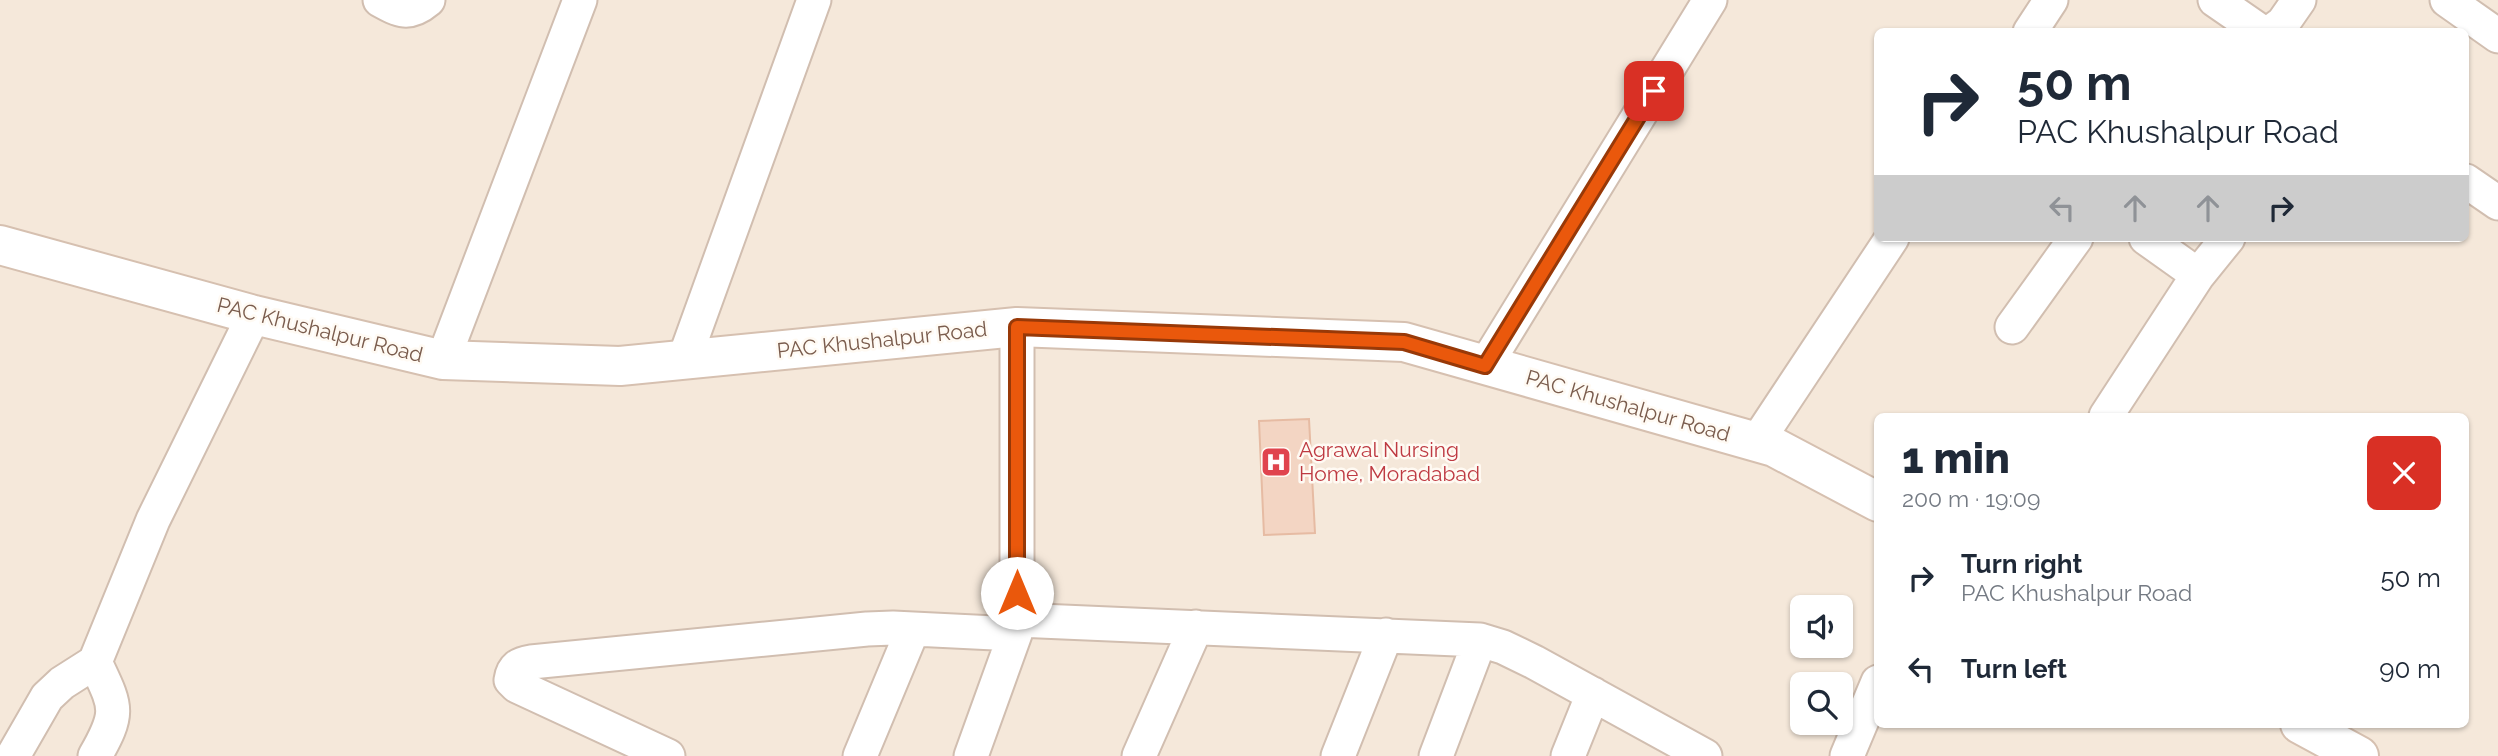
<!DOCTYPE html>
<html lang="en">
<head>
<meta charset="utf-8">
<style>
	:root { --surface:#fff; --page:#f6f6f7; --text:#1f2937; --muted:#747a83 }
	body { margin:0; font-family:Raleway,sans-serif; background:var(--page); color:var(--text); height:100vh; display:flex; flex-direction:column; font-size:26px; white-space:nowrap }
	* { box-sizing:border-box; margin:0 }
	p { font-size:23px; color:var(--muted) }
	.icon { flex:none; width:38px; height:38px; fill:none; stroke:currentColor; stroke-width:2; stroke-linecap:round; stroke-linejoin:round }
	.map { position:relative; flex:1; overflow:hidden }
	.side { position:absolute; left:1874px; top:413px; width:595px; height:315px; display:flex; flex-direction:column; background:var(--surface); border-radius:10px; box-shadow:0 2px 5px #0004 }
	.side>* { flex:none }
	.guide { position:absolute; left:1874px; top:28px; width:595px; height:214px; border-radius:10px; box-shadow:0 2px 5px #0004; background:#fff; color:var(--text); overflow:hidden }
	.controls { position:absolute; left:1790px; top:595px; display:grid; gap:14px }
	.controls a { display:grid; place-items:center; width:63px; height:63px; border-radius:10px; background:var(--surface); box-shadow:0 2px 5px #0004; font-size:35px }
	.pin { position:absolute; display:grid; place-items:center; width:60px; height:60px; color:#fff; margin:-30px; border-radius:14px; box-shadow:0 4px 10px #0006 }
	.me { position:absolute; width:77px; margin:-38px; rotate:0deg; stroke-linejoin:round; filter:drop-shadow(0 0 5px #0008) }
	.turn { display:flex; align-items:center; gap:24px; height:147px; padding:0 28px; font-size:32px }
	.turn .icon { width:91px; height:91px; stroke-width:2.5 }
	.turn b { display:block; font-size:49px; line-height:60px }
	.lanes { display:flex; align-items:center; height:66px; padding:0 28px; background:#0003; justify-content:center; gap:35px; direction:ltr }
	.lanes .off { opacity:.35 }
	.round { display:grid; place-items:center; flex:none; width:74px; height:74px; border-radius:10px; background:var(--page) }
	.head { display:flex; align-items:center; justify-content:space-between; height:119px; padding:0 28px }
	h1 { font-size:42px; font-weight:800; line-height:52px }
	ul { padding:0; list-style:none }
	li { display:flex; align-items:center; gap:21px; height:91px; padding:0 28px }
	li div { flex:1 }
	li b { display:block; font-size:26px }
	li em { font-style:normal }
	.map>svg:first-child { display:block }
	.residential { fill:#f5e8da; fill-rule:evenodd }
	.building { fill:#f3d5c3; stroke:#e6bba3; stroke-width:2 }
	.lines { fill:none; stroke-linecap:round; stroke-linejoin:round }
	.minor-casing { stroke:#d1beb0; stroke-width:37 }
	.secondary-casing { stroke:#d6c0b0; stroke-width:42 }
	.minor { stroke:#fff; stroke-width:33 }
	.secondary { stroke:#fff; stroke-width:38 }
	.route-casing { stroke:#983908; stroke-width:18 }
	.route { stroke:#ea580c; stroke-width:12 }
	.labels { text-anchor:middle; stroke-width:5; stroke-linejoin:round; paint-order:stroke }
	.street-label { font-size:21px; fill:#7a5c4d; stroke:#fffaf3 }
	.health-label { font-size:21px; fill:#be3a42; stroke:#fffaf3; text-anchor:start }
</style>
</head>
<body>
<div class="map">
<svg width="2498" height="756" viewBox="0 0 2498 756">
	<rect width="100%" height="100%" fill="#fdf6ec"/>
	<path class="residential" d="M0 0H2498V756H0ZM1878 32H2466V238H1878ZM1878 416H2466V724H1878ZM1802 607H1841V646H1802ZM1802 684H1841V723H1802Z"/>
	<path class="building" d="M1309 419 1315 533 1264 535 1259 421Z"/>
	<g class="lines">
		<g class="minor-casing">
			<path id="minor" d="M380 0C400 11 409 16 428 0
				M2215 0 2260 31 2265 32
				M2447 0 2498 36
				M2030 32 2051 0
				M2271 32 2283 23 2299 0
				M2466 181 2498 203
				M2146 238 2198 275
				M2012 327 2076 238
				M443 360 580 0
				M684 360 814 0
				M1485 366 1710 0
				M2106 416 2198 275 2228 238
				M1756 443 1892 238
				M1017 620 1480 640 1503 647 1534 662 1705 756
				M95 662C116 707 121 711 95 756
				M13 756 47 697 62 683 95 662 153 520 254 315
				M668 756 517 686 511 680C513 667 519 664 531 662L867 629 893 628 1015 634
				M860 756 913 629
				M971 756 1015 634 1017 620V327
				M1139 756 1196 627
				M1338 756 1386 635
				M1436 756 1480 640
				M1568 756 1593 694
				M1847 756 1878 682"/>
		</g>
		<g class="secondary-casing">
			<path id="secondary" d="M0 245 254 315 443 360 620 366 1017 327 1404 342 1774 447 1878 502
				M2300 724 2359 756"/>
		</g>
		<use href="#minor" class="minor"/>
		<use href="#secondary" class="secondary"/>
	</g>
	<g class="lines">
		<g class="route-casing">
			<path id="route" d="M1017 593V327L1404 342 1485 366 1654 91"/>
		</g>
		<use href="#route" class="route"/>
	</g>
	<defs>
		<g id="hospital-square" transform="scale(1.575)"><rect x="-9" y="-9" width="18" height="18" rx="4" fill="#e0444e" stroke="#fffaf3"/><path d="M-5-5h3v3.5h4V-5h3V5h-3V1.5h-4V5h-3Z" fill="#fff"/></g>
	</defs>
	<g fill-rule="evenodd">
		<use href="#hospital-square" x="1276" y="462"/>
	</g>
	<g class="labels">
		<g class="street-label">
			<text transform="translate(320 330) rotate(14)" y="7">PAC Khushalpur Road</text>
			<text transform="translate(882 340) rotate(-6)" y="7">PAC Khushalpur Road</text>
			<text transform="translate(1628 406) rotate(16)" y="7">PAC Khushalpur Road</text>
		</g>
		<g class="health-label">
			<text x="1299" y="457">Agrawal Nursing<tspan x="1299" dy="24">Home, Moradabad</tspan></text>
		</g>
	</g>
</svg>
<div class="controls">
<a><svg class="icon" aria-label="sound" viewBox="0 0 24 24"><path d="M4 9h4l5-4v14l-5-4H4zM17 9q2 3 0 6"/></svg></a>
<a><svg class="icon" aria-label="search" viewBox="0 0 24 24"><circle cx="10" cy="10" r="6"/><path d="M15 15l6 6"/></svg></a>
</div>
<div class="pin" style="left:1654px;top:91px;background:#d93025"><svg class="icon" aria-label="arrive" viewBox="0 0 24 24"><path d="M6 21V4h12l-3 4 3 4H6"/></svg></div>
<svg class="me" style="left:1017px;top:593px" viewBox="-20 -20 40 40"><circle r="19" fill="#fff"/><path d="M0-13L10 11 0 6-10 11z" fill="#ea580c"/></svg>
<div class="guide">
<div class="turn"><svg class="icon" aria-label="right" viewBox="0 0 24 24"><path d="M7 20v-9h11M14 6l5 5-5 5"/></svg><div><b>50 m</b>PAC Khushalpur Road</div></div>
<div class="lanes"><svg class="icon off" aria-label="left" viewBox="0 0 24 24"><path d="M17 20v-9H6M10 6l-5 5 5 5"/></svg><svg class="icon off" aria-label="ahead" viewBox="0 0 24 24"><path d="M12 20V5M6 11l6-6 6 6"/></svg><svg class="icon off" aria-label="ahead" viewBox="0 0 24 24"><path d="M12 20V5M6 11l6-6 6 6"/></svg><svg class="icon" aria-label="right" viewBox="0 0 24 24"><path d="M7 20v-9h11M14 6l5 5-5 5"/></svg></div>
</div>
<section class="side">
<div class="head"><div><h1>1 min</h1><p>200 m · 19:09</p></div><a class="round" style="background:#d93025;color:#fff"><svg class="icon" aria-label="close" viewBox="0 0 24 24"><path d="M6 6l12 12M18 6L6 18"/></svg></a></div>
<ul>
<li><svg class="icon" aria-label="right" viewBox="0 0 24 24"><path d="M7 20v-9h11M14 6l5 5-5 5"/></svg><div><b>Turn right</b><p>PAC Khushalpur Road</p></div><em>50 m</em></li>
<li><svg class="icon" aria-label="left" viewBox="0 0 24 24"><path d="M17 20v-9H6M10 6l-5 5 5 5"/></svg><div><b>Turn left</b></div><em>90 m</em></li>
</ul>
</section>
</div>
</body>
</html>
